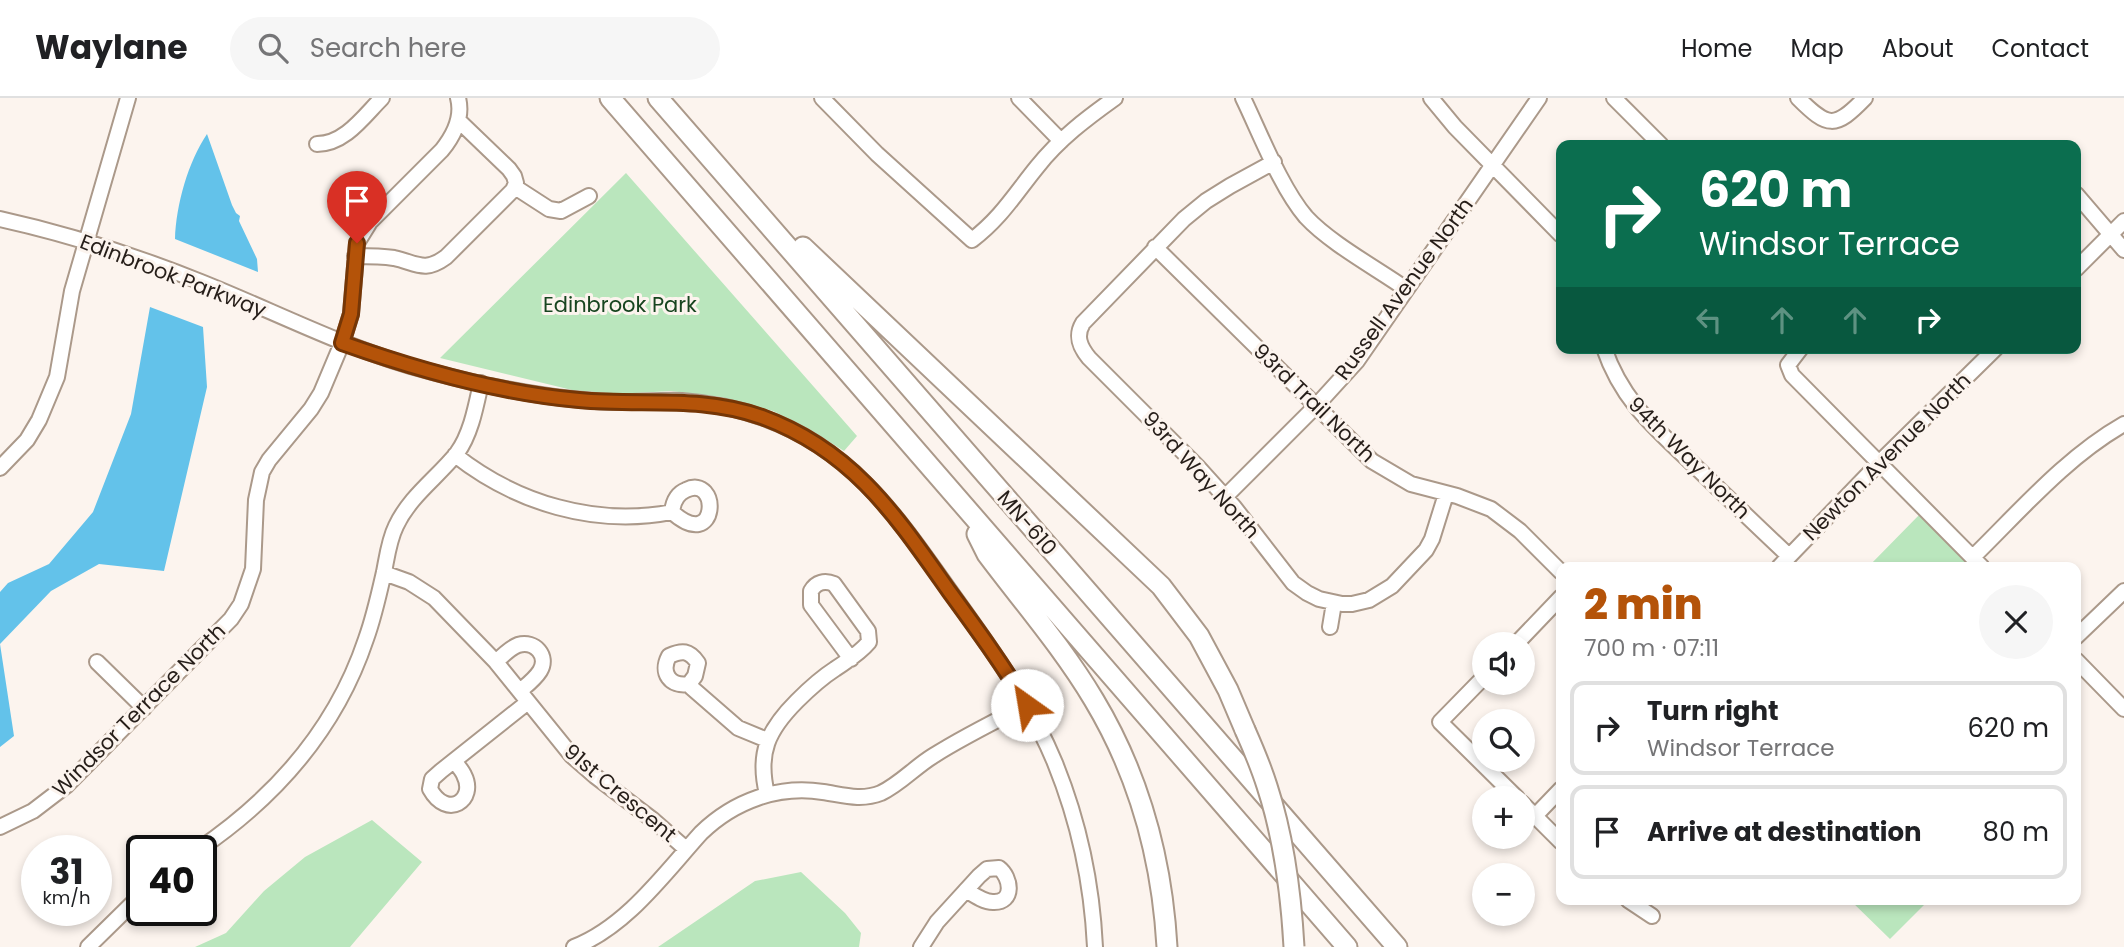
<!DOCTYPE html>
<html lang="en">
<head>
<meta charset="utf-8">
<style>
	:root { --surface:#fff; --page:#f6f6f6; --text:#202124; --muted:#757577; --line:#e0e0e0; --accent:#b45309 }
	body { margin:0; font-family:Poppins,sans-serif; background:var(--page); color:var(--text); height:100vh; display:flex; flex-direction:column; font-size:26px; white-space:nowrap }
	* { box-sizing:border-box; margin:0 }
	p { font-size:23px; color:var(--muted) }
	.icon { flex:none; width:38px; height:38px; fill:none; stroke:currentColor; stroke-width:2; stroke-linecap:round; stroke-linejoin:round }
	.map { position:relative; flex:1; overflow:hidden }
	.panel { position:absolute; left:1556px; top:464px; width:525px; height:343px; display:flex; flex-direction:column; background:var(--surface); border-radius:14px; box-shadow:0 4px 10px #0003 }
	.panel>* { flex:none }
	.guide { position:absolute; left:1556px; top:42px; width:525px; height:214px; border-radius:14px; box-shadow:0 4px 10px #0003; background:#0b6e4f; color:#fff; overflow:hidden }
	.tools { position:absolute; left:1472px; top:534px; display:grid; gap:14px }
	.tools a { display:grid; place-items:center; width:63px; height:63px; border-radius:50%; background:var(--surface); box-shadow:0 4px 10px #0003; font-size:35px }
	.speed { position:absolute; left:21px; top:737px; display:flex; gap:14px; font-size:35px; font-weight:700; text-align:center }
	.speed>* { display:grid; place-content:center; width:91px; height:91px; border-radius:50%; background:var(--surface); box-shadow:0 4px 10px #0003; line-height:1 }
	.speed small { font-size:18px; font-weight:400 }
	.speed .limit { border:4px solid #111; border-radius:10px; background:#fff; color:#111 }
	.pin { position:absolute; display:grid; place-items:center; width:60px; height:60px; color:#fff; margin:-72px -30px; border-radius:50% 50% 50% 0; rotate:-45deg; box-shadow:0 0 7px #0007 }
	.pin .icon { rotate:45deg }
	.me { position:absolute; width:77px; margin:-38px; rotate:328deg; stroke-linejoin:round; filter:drop-shadow(0 0 5px #0008) }
	.turn { display:flex; align-items:center; gap:24px; height:147px; padding:0 28px; font-size:32px }
	.turn .icon { width:91px; height:91px; stroke-width:2.5 }
	.turn b { display:block; font-size:49px; line-height:60px }
	.lanes { display:flex; align-items:center; height:66px; padding:0 28px; background:#0003; justify-content:center; gap:35px; direction:ltr }
	.lanes .off { opacity:.35 }
	.round { display:grid; place-items:center; flex:none; width:74px; height:74px; border-radius:37px; background:var(--page) }
	.summary { display:flex; align-items:center; justify-content:space-between; height:119px; padding:0 28px }
	h1 { font-size:42px; font-weight:800; line-height:52px; color:var(--accent) }
	ul { padding:0; list-style:none }
	li { display:flex; align-items:center; gap:21px; height:94px; margin:0 14px 10px; padding:0 14px; border:4px solid var(--line); border-radius:14px }
	li div { flex:1 }
	li b { display:block; font-size:26px }
	li em { font-style:normal }
	header { display:flex; align-items:center; gap:42px; box-sizing:border-box; height:98px; padding:0 35px; background:var(--surface); border-bottom:2px solid var(--line) }
	header strong { font-size:33px }
	nav { display:flex; gap:38px; margin-inline-start:auto; font-size:24px }
	.search { width:490px; height:63px; background:var(--page); display:flex; align-items:center; gap:18px; box-sizing:border-box; padding:0 24px; border-radius:38px; color:var(--muted); font-size:26px }
	.map>svg:first-child { display:block }
	.green { fill:#bae6bd }
	.water { fill:#63c2ea }
	.lines { fill:none; stroke-linecap:round; stroke-linejoin:round }
	.minor-casing { stroke:#ab998a; stroke-width:18 }
	.highway-casing { stroke:#ab998a; stroke-width:23 }
	.minor { stroke:#fff; stroke-width:14 }
	.highway { stroke:#fff; stroke-width:19 }
	.highway-bridge-casing { stroke:#ab998a; stroke-width:23; stroke-linecap:butt }
	.highway-bridge { stroke:#fff; stroke-width:19 }
	.route-casing { stroke:#753606; stroke-width:18 }
	.route { stroke:#b45309; stroke-width:12 }
	.labels { text-anchor:middle; stroke-width:6; stroke-linejoin:round; paint-order:stroke }
	.street-label { font-size:21px; fill:#261e19; stroke:#fcf4ee }
	.park-label { font-size:21px; fill:#17451f; stroke:#fcf4ee }
</style>
</head>
<body>
<header>
<strong>Waylane</strong>
<div class="search"><svg class="icon" aria-label="search" viewBox="0 0 24 24"><circle cx="10" cy="10" r="6"/><path d="M15 15l6 6"/></svg>Search here</div>
<nav><a>Home</a><a>Map</a><a>About</a><a>Contact</a></nav>
</header>
<div class="map">
<svg width="2124" height="849" viewBox="0 0 2124 849">
	<rect width="100%" height="100%" fill="#fcf4ee"/>
	<path class="green" d="M626 75 857 338 844 353 809 331 773 313 721 299 671 293 619 296 572 292 440 260Z
		M1921 415 1975 469H1868Z
		M372 722 422 764 350 849H195L226 835 264 793 305 759Z
		M801 774 845 815 861 835 859 849H658L755 783Z
		M1850 802H1929L1890 841Z"/>
	<path class="water" d="M207 36 232 107 236 115 240 118 239 123 257 161 258 174 175 141C176 107 188 64 207 36Z
		M150 209 203 229 207 289 164 473 99 466 51 493 0 546V494L8 485 49 466 93 414 131 316Z
		M0 546 14 638 0 649Z"/>
	<g class="lines">
		<g class="minor-casing">
			<path id="minor" d="M822 0 877 56 972 142C1001 120 1015 96 1037 69 1059 41 1087 20 1115 0
				M1019 0 1061 43
				M1243 0C1260 35 1281 90 1306 119 1330 145 1376 170 1406 191
				M1431 0 1455 29 1561 137
				M1614 0 1661 47
				M1798 0C1828 30 1835 31 1865 0
				M317 46C345 46 364 18 382 0
				M1274 64 1230 88 1206 103 1184 121 1083 225C1075 238 1080 249 1089 260L1197 368 1234 409 1293 485 1307 495 1319 501 1342 506H1352L1369 502 1392 488 1426 452 1432 441 1446 396
				M515 89 549 111 561 113 589 98
				M2076 96 2124 152
				M0 121C68 136 136 158 201 184 271 212 337 246 410 268 470 285 533 299 595 303 624 306 653 302 682 303 708 305 736 310 761 319 858 352 905 431 962 510 997 559 1032 609 1055 665 1079 724 1092 786 1095 849
				M1155 149 1372 363 1411 386 1457 398 1491 411 1520 433 1561 474
				M355 158C368 158 381 158 394 160 417 165 424 175 446 159L513 92 516 85 514 78 509 71 458 22
				M2076 171 2124 123
				M1604 250C1623 306 1659 333 1699 372 1729 401 1759 430 1789 458
				M1801 250 1788 267 1792 277 1982 469
				M455 357C516 405 595 429 672 414 719 456 720 375 686 392 676 396 673 405 672 414
				M0 370 27 342 39 322 57 279 72 193 128 0
				M1225 399 1316 308 1357 263 1539 0
				M1973 459C2020 413 2066 359 2124 326
				M1779 469 1880 364 1996 250
				M384 475 409 484 434 500 496 564 572 658 595 678 653 722 686 751
				M1330 529 1334 505
				M2076 539 2124 493
				M1516 546 1561 499
				M2076 562 2124 611
				M97 564 144 610
				M496 564C502 558 510 550 518 547 535 542 549 558 540 573 535 581 527 587 520 593
				M1484 579 1440 624 1517 700
				M689 586C670 589 660 575 669 558 682 552 689 552 698 565L695 578 689 586 692 590 738 630 767 642
				M454 663C457 667 462 672 464 677 477 702 447 722 430 691L432 681 441 673 528 604
				M767 696C757 655 768 632 797 603 809 591 821 580 835 571 848 562 859 556 869 544L868 533 834 486C825 482 816 484 811 493V507L851 561
				M1522 705 1561 744
				M1535 718 1561 691
				M0 729 33 713 67 687 231 521 241 506 253 471 256 402 262 374 269 362 311 311 321 295 342 245 351 216 357 145 370 124 442 52C454 37 463 19 458 0
				M198 752C276 699 336 631 366 541 374 519 379 496 384 474 387 459 389 442 396 428 410 398 437 380 457 355 471 336 476 308 481 285
				M1628 802 1652 818
				M88 849 142 796
				M574 849C626 829 664 776 701 735 734 703 778 687 823 694 843 697 861 703 881 695 900 686 915 669 933 658 963 639 995 623 1027 607
				M921 849 937 824 979 778 987 771 999 770C1011 779 1015 805 993 804 984 804 974 797 966 792"/>
		</g>
		<g class="highway-casing">
			<path id="highway" d="M610 0 1347 849
				M658 0 1397 849
				M803 149 1161 488 1199 538 1228 592 1245 632
				M977 436 987 456C1023 504 1063 550 1094 602 1139 677 1162 762 1167 849"/>
		</g>
		<use href="#minor" class="minor"/>
		<use href="#highway" class="highway"/>
		<g class="highway-bridge-casing">
			<path id="highway-bridge" d="M1245 632C1253 650 1261 669 1267 688 1284 740 1291 795 1294 849"/>
		</g>
		<use href="#highway-bridge" class="highway-bridge"/>
	</g>
	<g class="lines">
		<g class="route-casing">
			<path id="route" d="M357 145 351 216 342 245C418 272 498 295 579 302 642 308 700 297 762 319 854 353 896 418 949 493 976 530 1003 567 1027 607"/>
		</g>
		<use href="#route" class="route"/>
	</g>
	<g class="labels">
		<g class="street-label">
			<text transform="translate(173 178) rotate(21)" y="7">Edinbrook Parkway</text>
			<text transform="translate(1404 191) rotate(-54)" y="7">Russell Avenue North</text>
			<text transform="translate(1314 305) rotate(44)" y="7">93rd Trail North</text>
			<text transform="translate(1887 359) rotate(-45)" y="7">Newton Avenue North</text>
			<text transform="translate(1689 360) rotate(45)" y="7">94th Way North</text>
			<text transform="translate(1201 377) rotate(48)" y="7">93rd Way North</text>
			<text transform="translate(1027 425) rotate(49)" y="7">MN-610</text>
			<text transform="translate(139 612) rotate(-45)" y="7">Windsor Terrace North</text>
			<text transform="translate(620 695) rotate(40)" y="7">91st Crescent</text>
		</g>
		<g class="park-label">
			<text x="620" y="214">Edinbrook Park</text>
		</g>
	</g>
</svg>
<div class="tools">
<a><svg class="icon" aria-label="sound" viewBox="0 0 24 24"><path d="M4 9h4l5-4v14l-5-4H4zM17 9q2 3 0 6"/></svg></a>
<a><svg class="icon" aria-label="search" viewBox="0 0 24 24"><circle cx="10" cy="10" r="6"/><path d="M15 15l6 6"/></svg></a>
<a>+</a>
<a>−</a>
</div>
<div class="speed"><div>31<small>km/h</small></div><div class="limit">40</div></div>
<div class="pin" style="left:357px;top:145px;background:#d93025"><svg class="icon" aria-label="arrive" viewBox="0 0 24 24"><path d="M6 21V4h12l-3 4 3 4H6"/></svg></div>
<svg class="me" style="left:1027px;top:607px" viewBox="-20 -20 40 40"><circle r="19" fill="#fff"/><path d="M0-13L10 11 0 6-10 11z" fill="#b45309"/></svg>
<div class="guide">
<div class="turn"><svg class="icon" aria-label="right" viewBox="0 0 24 24"><path d="M7 20v-9h11M14 6l5 5-5 5"/></svg><div><b>620 m</b>Windsor Terrace</div></div>
<div class="lanes"><svg class="icon off" aria-label="left" viewBox="0 0 24 24"><path d="M17 20v-9H6M10 6l-5 5 5 5"/></svg><svg class="icon off" aria-label="ahead" viewBox="0 0 24 24"><path d="M12 20V5M6 11l6-6 6 6"/></svg><svg class="icon off" aria-label="ahead" viewBox="0 0 24 24"><path d="M12 20V5M6 11l6-6 6 6"/></svg><svg class="icon" aria-label="right" viewBox="0 0 24 24"><path d="M7 20v-9h11M14 6l5 5-5 5"/></svg></div>
</div>
<section class="panel">
<div class="summary"><div><h1>2 min</h1><p>700 m · 07:11</p></div><a class="round"><svg class="icon" aria-label="close" viewBox="0 0 24 24"><path d="M6 6l12 12M18 6L6 18"/></svg></a></div>
<ul>
<li><svg class="icon" aria-label="right" viewBox="0 0 24 24"><path d="M7 20v-9h11M14 6l5 5-5 5"/></svg><div><b>Turn right</b><p>Windsor Terrace</p></div><em>620 m</em></li>
<li><svg class="icon" aria-label="arrive" viewBox="0 0 24 24"><path d="M6 21V4h12l-3 4 3 4H6"/></svg><div><b>Arrive at destination</b></div><em>80 m</em></li>
</ul>
</section>
</div>
</body>
</html>
